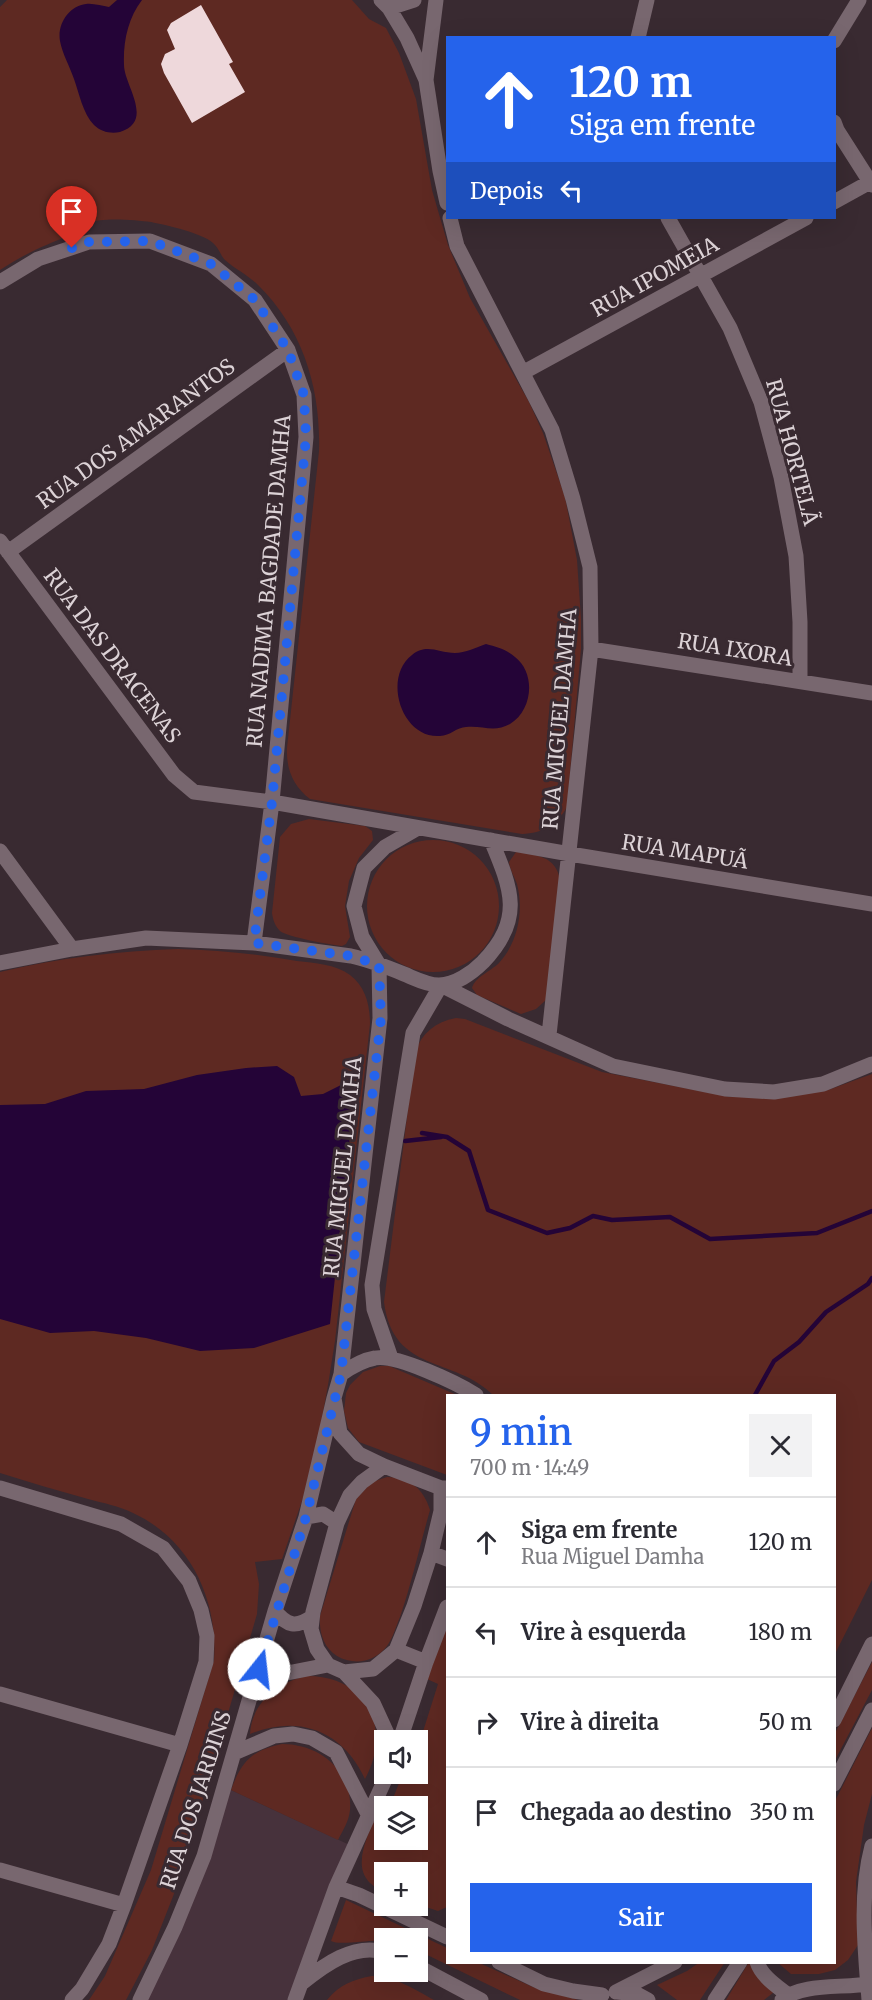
<!DOCTYPE html>
<html lang="pt">
<head>
<meta charset="utf-8">
<style>
	:root { --surface:#fff; --page:#f2f2f3; --text:#2b2b33; --muted:#7c7c81; --line:#e1e1e2; --accent:#2563eb }
	body { margin:0; font-family:Merriweather,serif; background:var(--page); color:var(--text); height:100vh; display:flex; flex-direction:column; font-size:22px; white-space:nowrap }
	* { box-sizing:border-box; margin:0 }
	p { font-size:20px; color:var(--muted) }
	.icon { flex:none; width:33px; height:33px; fill:none; stroke:currentColor; stroke-width:2; stroke-linecap:round; stroke-linejoin:round }
	.map { position:relative; flex:1; overflow:hidden }
	.side { position:absolute; left:446px; top:1394px; width:390px; height:570px; display:flex; flex-direction:column; background:var(--surface); border-radius:0px; box-shadow:0 6px 24px #0002 }
	.side>* { flex:none }
	.hud { position:absolute; left:446px; top:36px; width:390px; height:183px; border-radius:0px; box-shadow:0 6px 24px #0002; background:#2563eb; color:#fff; overflow:hidden }
	.fabs { position:absolute; left:374px; top:1730px; display:grid; gap:12px }
	.fabs a { display:grid; place-items:center; width:54px; height:54px; border-radius:0px; background:var(--surface); box-shadow:0 6px 24px #0002; font-size:30px }
	.pin { position:absolute; display:grid; place-items:center; width:51px; height:51px; color:#fff; margin:-62px -26px; border-radius:50% 50% 50% 0; rotate:-45deg; box-shadow:0 0 6px #0007 }
	.pin .icon { rotate:45deg }
	.me { position:absolute; width:66px; margin:-33px; rotate:16deg; stroke-linejoin:round; filter:drop-shadow(0 0 4px #0008) }
	.turn { display:flex; align-items:center; gap:21px; height:126px; padding:0 24px; font-size:27px }
	.turn .icon { width:78px; height:78px; stroke-width:2.5 }
	.turn b { display:block; font-size:42px; line-height:51px }
	.then { display:flex; align-items:center; height:57px; padding:0 24px; background:#0003; gap:12px; font-size:22px }
	.round { display:grid; place-items:center; flex:none; width:63px; height:63px; border-radius:0px; background:var(--page) }
	.head { display:flex; align-items:center; justify-content:space-between; height:102px; padding:0 24px }
	h1 { font-size:36px; font-weight:600; line-height:45px; color:var(--accent) }
	.cta { display:flex; gap:12px; margin-top:auto; padding:12px 24px }
	.cta a { flex:1; height:69px; border-radius:0px; background:var(--accent); color:#fff; font-size:24px; font-weight:600; line-height:69px; text-align:center }
	ul { padding:0; list-style:none }
	li { display:flex; align-items:center; gap:18px; height:90px; padding:0 24px; border-top:2px solid var(--line) }
	li div { flex:1 }
	li b { display:block; font-size:22px }
	li em { font-style:normal }
	.map>svg:first-child { display:block }
	.built { fill:#47323c }
	.green { fill:#5e2922 }
	.water { fill:#240437 }
	.lines { fill:none; stroke-linecap:round; stroke-linejoin:round }
	.stream { stroke:#240437; stroke-width:4.5 }
	.building { fill:#eed8db }
	.minor { stroke:#78676f; stroke-width:15 }
	.route { stroke:#2563eb; stroke-width:10; stroke-dasharray:0 18 }
	.labels { text-anchor:middle; stroke-width:6; stroke-linejoin:round; paint-order:stroke }
	.street-label { font-size:21px; fill:#dcd2d6; stroke:#392a31 }
</style>
</head>
<body>
<div class="map">
<svg width="872" height="2000" viewBox="0 0 872 2000">
	<rect width="100%" height="100%" fill="#392a31"/>
	<path class="built" d="M224 1789 231 1790 354 1847 295 2000H140Z"/>
	<path class="green" d="M7 0H352L369 19 386 28 399 53 416 99 432 190 448 245 470 298 529 402 543 433 565 497 577 560 581 619V649L567 807C557 825 543 833 522 834L310 799C293 786 286 769 287 748L319 451C321 389 303 329 258 285 248 275 235 269 225 260 221 256 219 249 215 245 207 234 166 225 151 222 135 220 103 217 88 223 82 225 79 232 73 234 45 245 26 253 0 270V7Z
		M309 819 365 826 372 831 373 840 359 858 349 881 345 906 350 937 346 944 342 946C332 945 287 937 280 931 275 926 273 920 272 913L280 837 291 824Z
		M367 906a66 66 0 1 1 132 0a66 66 0 1 1-132 0Z
		M516 852C537 855 556 856 560 880L546 1000 536 1009 521 1014 477 995 472 988C475 977 491 971 499 963 518 942 524 911 517 884 514 876 510 870 509 862Z
		M178 949C219 950 257 954 297 961 315 963 335 964 350 975 366 987 370 1006 370 1024L335 1341 328 1385 320 1429 303 1498 282 1559 255 1562 259 1584 257 1614 179 1881 152 1950 126 2000H89L105 1976 151 1870 214 1660C218 1599 190 1539 133 1513 119 1506 103 1503 88 1499 59 1491 29 1482 0 1473V972C59 958 117 951 178 949Z
		M456 1018 465 1019 602 1072 731 1097 828 1090 872 1074V1580L834 1656V1395H493C454 1356 393 1374 384 1302L415 1052C422 1033 435 1022 456 1018Z
		M380 1366H389L457 1395H447V1475L359 1442 348 1428 344 1411 346 1393 350 1385 363 1372Z
		M387 1477C409 1477 424 1489 430 1510 420 1545 412 1582 400 1617 396 1626 393 1638 387 1646 375 1662 354 1666 337 1656 323 1647 319 1632 320 1616L356 1499 372 1482Z
		M447 1625V1907L438 1911 417 1904V1872H384V1891C346 1877 366 1841 376 1814L384 1811V1839H417V1806H390L403 1773H417V1741H420L438 1684 427 1679Z
		M872 1662V1690L834 1762V1735Z
		M307 1676C367 1676 393 1728 365 1779 343 1731 299 1714 250 1734 252 1702 278 1682 307 1676Z
		M872 1728V1794L864 1825 856 1882 858 1945 848 1960 835 1970 819 1974H791L777 1962H834V1803Z
		M282 1744C319 1744 353 1770 350 1810 349 1821 343 1830 338 1840L231 1790C241 1762 252 1750 282 1744Z
		M346 1900 447 1948V1962H477L533 1987 578 2000H520L417 1950V1938H384V1941C370 1939 340 1946 331 1941Z
		M700 1962H725L700 2000H677L657 1985 687 1971Z
		M749 1962 774 1992 764 2000H726Z
		M372 1976C396 1977 414 1989 434 2000H327C339 1985 354 1979 372 1976Z"/>
	<path class="water" d="M117 0H142C128 18 123 42 124 65 124 85 155 121 120 132 111 134 101 132 94 125 83 114 79 93 74 79 70 67 62 53 60 41 57 24 69 6 86 4 93 3 102 6 109 7Z
		M486 644C497 647 506 649 515 657 536 673 533 710 510 724 494 733 482 725 466 727 457 727 450 736 440 736 402 739 382 678 412 655 427 643 438 653 455 653 465 653 477 647 486 644Z
		M277 1066 294 1077 301 1096 323 1094 343 1084 353 1098 352 1127 350 1137 330 1324 254 1348 200 1351 146 1338 94 1331 50 1333 0 1319V1105L45 1104 86 1091 144 1089 197 1075 246 1068Z"/>
	<g class="lines">
		<path class="stream" d="M422 1133 447 1137 469 1151 488 1210 547 1233 570 1228 593 1216 612 1220 670 1217 710 1239 817 1233 872 1211
			M405 1141 441 1137
			M755 1395 774 1361 799 1342 826 1312 868 1284 872 1278"/>
	</g>
	<path class="building" d="M201 5 233 62 229 64 245 92 192 123 164 73 161 64 165 54 175 49 167 30 171 23Z"/>
	<g class="lines">
		<path class="minor" d="M381 0 389 8 407 38 426 80 440 171 447 203
			M389 8 414 0
			M638 38 647 0
			M834 41 859 0
			M426 80 436 0
			M834 122 837 130 872 185
			M834 202 870 182
			M450 218 457 246 552 430 573 499 590 567 591 649 549 1035
			M668 218 730 328 761 402 781 477 796 556 800 622V681
			M0 282 38 259 89 242 150 241 211 264 255 300 288 350 304 395 306 437 272 802 254 943
			M524 372 806 218
			M0 541 174 775 194 792 272 802 570 854 872 904
			M8 552 288 350
			M591 649 872 693
			M0 851 72 949
			M0 963 72 949 146 938 254 943 351 956C369 960 387 967 404 974 414 978 427 985 439 985 455 985 472 973 483 962 524 919 512 890 491 840
			M441 985 508 1019 613 1066 725 1089 774 1092 823 1084 872 1064
			M391 1358 374 1309 372 1285 413 1033 441 985
			M341 1374 380 1018 379 965 362 937 354 906 364 868 385 847 418 828
			M384 1466 362 1482 350 1495 337 1523 313 1612 311 1629 317 1649 328 1665 344 1672 373 1703 390 1740
			M0 1488 121 1524 163 1548 189 1581 201 1610 207 1636 206 1662 180 1745 124 1905 109 1944 82 1989 72 2000
			M447 1488H441L384 1466 359 1454 340 1433 334 1398 341 1374C351 1367 363 1360 375 1358 396 1354 457 1383 476 1395
			M306 1517 323 1514 337 1523
			M431 1553 447 1559
			M275 1611C287 1626 296 1628 312 1617
			M396 1650 426 1662
			M344 1672 373 1669 396 1650 414 1606 431 1553 441 1511V1488
			M252 1691 282 1674 328 1665
			M0 1694 180 1745
			M834 1720 872 1644
			M400 1740 426 1662 447 1607
			M234 1753 274 1736 293 1734 312 1738 336 1752 369 1816
			M834 1784 872 1710
			M0 1870 124 1905
			M336 1887 359 1895 447 1937
			M499 1962 544 1984 573 1991 602 1995
			M757 1962C762 1977 777 1986 788 1995
			M417 1966 481 2000
			M302 1983C324 1965 354 1943 384 1952
			M616 1992 675 1962
			M617 1992 637 1994 648 2000
			M140 2000 175 1927 204 1856 275 1611 306 1517 334 1398
			M295 2000 336 1887 388 1773
			M715 2000 740 1962
			M782 2000C803 1982 845 1989 872 1983
			M869 2000C865 1949 859 1895 872 1846"/>
	</g>
	<g class="lines">
		<path class="route" d="M72 248 89 242 150 241 211 264 255 300 288 350 304 395 306 437 272 802 254 943 351 956 379 965 381 1018 341 1374 306 1517 259 1669"/>
	</g>
	<g class="labels">
		<g class="street-label">
			<text transform="translate(655 277) rotate(-29)" y="7">RUA IPOMEIA</text>
			<text transform="translate(136 434) rotate(-36)" y="7">RUA DOS AMARANTOS</text>
			<text transform="translate(792 452) rotate(75)" y="7">RUA HORTELÃ</text>
			<text transform="translate(269 581) rotate(-85)" y="7">RUA NADIMA BAGDADE DAMHA</text>
			<text transform="translate(735 650) rotate(9)" y="7">RUA IXORA</text>
			<text transform="translate(112 656) rotate(53)" y="7">RUA DAS DRACENAS</text>
			<text transform="translate(560 719) rotate(-85)" y="7">RUA MIGUEL DAMHA</text>
			<text transform="translate(685 852) rotate(9)" y="7">RUA MAPUÃ</text>
			<text transform="translate(343 1167) rotate(-84)" y="7">RUA MIGUEL DAMHA</text>
			<text transform="translate(196 1800) rotate(-72)" y="7">RUA DOS JARDINS</text>
		</g>
	</g>
</svg>
<div class="fabs">
<a><svg class="icon" aria-label="sound" viewBox="0 0 24 24"><path d="M4 9h4l5-4v14l-5-4H4zM17 9q2 3 0 6"/></svg></a>
<a><svg class="icon" aria-label="layers" viewBox="0 0 24 24"><path d="M12 4l9 5-9 5-9-5zM3 14l9 5 9-5"/></svg></a>
<a>+</a>
<a>−</a>
</div>
<div class="pin" style="left:72px;top:248px;background:#d93025"><svg class="icon" aria-label="arrive" viewBox="0 0 24 24"><path d="M6 21V4h12l-3 4 3 4H6"/></svg></div>
<svg class="me" style="left:259px;top:1669px" viewBox="-20 -20 40 40"><circle r="19" fill="#fff"/><path d="M0-13L10 11 0 6-10 11z" fill="#2563eb"/></svg>
<div class="hud">
<div class="turn"><svg class="icon" aria-label="ahead" viewBox="0 0 24 24"><path d="M12 20V5M6 11l6-6 6 6"/></svg><div><b>120 m</b>Siga em frente</div></div>
<div class="then">Depois<svg class="icon" aria-label="left" viewBox="0 0 24 24"><path d="M17 20v-9H6M10 6l-5 5 5 5"/></svg></div>
</div>
<section class="side">
<div class="head"><div><h1>9 min</h1><p>700 m · 14:49</p></div><a class="round"><svg class="icon" aria-label="close" viewBox="0 0 24 24"><path d="M6 6l12 12M18 6L6 18"/></svg></a></div>
<ul>
<li><svg class="icon" aria-label="ahead" viewBox="0 0 24 24"><path d="M12 20V5M6 11l6-6 6 6"/></svg><div><b>Siga em frente</b><p>Rua Miguel Damha</p></div><em>120 m</em></li>
<li><svg class="icon" aria-label="left" viewBox="0 0 24 24"><path d="M17 20v-9H6M10 6l-5 5 5 5"/></svg><div><b>Vire à esquerda</b></div><em>180 m</em></li>
<li><svg class="icon" aria-label="right" viewBox="0 0 24 24"><path d="M7 20v-9h11M14 6l5 5-5 5"/></svg><div><b>Vire à direita</b></div><em>50 m</em></li>
<li><svg class="icon" aria-label="arrive" viewBox="0 0 24 24"><path d="M6 21V4h12l-3 4 3 4H6"/></svg><div><b>Chegada ao destino</b></div><em>350 m</em></li>
</ul>
<div class="cta"><a>Sair</a></div>
</section>
</div>
</body>
</html>
